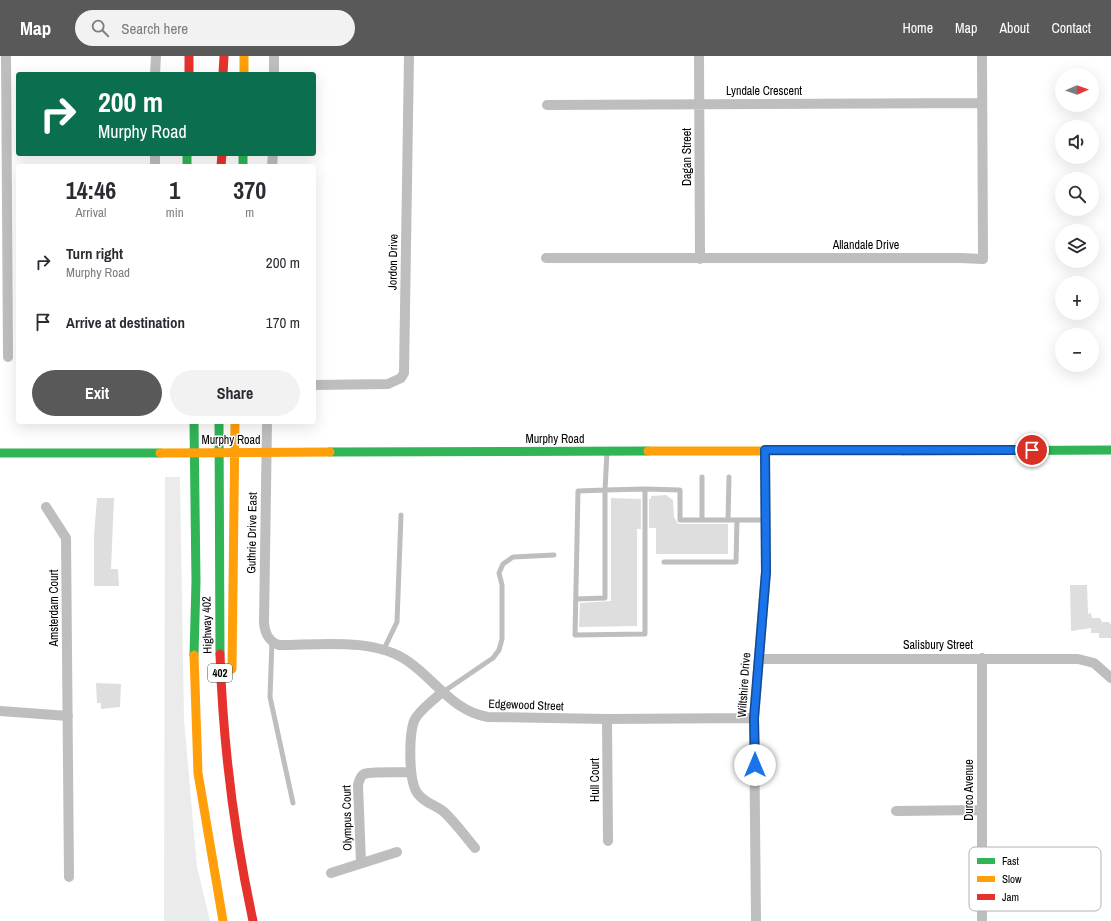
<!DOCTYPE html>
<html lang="en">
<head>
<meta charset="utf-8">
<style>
	:root { --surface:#fff; --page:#f2f2f3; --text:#2b2b33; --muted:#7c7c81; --accent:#595959 }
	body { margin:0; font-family:"Archivo Narrow",sans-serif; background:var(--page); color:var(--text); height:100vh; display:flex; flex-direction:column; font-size:15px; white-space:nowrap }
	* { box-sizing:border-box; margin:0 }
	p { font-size:13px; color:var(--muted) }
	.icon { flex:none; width:22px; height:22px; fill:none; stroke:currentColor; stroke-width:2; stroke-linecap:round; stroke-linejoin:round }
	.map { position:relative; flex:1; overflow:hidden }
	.side { position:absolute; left:16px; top:108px; width:300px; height:260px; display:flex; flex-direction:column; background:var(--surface); border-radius:4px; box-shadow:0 4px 16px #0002 }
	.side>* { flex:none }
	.guide { position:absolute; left:16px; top:16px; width:300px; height:84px; border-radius:4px; box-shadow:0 4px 16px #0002; background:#0b6e4f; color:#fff; overflow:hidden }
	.needle { width:26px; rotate:88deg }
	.tools { position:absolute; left:1055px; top:12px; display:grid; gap:8px }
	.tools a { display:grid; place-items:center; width:44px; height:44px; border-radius:50%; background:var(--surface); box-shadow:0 4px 16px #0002; font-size:20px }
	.pin { position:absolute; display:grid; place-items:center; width:34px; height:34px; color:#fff; margin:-17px; border:2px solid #fff; border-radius:50%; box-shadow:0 1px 4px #0007 }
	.me { position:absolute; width:44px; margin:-22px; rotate:0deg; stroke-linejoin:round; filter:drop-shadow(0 0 3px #0008) }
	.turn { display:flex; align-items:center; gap:14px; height:84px; padding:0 16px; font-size:18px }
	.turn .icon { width:52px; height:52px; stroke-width:2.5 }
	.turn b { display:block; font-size:28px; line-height:34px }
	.eta { display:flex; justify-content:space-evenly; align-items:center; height:68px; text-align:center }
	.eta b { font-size:24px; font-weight:800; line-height:28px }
	.button { display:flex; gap:8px; margin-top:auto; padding:8px 16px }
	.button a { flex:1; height:46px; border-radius:24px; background:var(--accent); color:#fff; font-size:16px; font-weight:800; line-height:46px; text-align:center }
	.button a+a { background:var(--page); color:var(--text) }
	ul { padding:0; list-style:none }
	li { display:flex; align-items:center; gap:12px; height:60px; padding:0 16px }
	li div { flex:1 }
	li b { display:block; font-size:15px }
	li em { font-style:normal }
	header { display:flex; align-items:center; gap:24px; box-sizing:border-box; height:56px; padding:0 20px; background:var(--accent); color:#fff }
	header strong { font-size:19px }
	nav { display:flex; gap:22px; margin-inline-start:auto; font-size:14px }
	.search { width:280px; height:36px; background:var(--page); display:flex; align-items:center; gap:10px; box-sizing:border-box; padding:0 14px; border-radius:22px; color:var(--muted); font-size:15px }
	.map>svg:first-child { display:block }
	.green { fill:#ebebeb }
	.building { fill:#dedede }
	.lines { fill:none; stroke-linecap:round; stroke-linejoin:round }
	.lane { stroke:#bebebe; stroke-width:5 }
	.street { stroke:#bebebe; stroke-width:10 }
	.fast { stroke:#30b455; stroke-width:9 }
	.slow { stroke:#ff9f0a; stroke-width:9 }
	.jam { stroke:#e5322d; stroke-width:9 }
	.route-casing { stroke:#114b97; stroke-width:10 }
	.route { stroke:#1a73e8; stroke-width:7 }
	.labels { text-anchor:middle; stroke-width:3; stroke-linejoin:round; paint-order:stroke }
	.shield { fill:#fff; stroke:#4c4c4c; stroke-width:1 }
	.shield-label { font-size:11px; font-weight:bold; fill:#000 }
	.street-label { font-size:12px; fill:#000; stroke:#fff }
	.key { fill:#fff; stroke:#b2b2b2; stroke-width:1 }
	.key-label { font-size:11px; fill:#000 }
</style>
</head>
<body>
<header>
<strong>Map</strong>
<div class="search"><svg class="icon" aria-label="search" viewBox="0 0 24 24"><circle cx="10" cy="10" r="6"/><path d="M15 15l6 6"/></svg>Search here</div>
<nav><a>Home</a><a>Map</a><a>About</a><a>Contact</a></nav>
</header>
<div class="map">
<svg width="1111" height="865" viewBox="0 0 1111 865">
	<rect width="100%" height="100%" fill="#fff"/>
	<path class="green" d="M165 421H180L184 664 197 811 210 865H164Z"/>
	<path class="building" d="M666 439 673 444 674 461 678 468H728V498H656V472H649V443H651V440Z
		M97 442H114L111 513H118L119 530H94V479Z
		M611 442 641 443V473H637V570L579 571 580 547 611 545Z
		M1070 529H1087L1088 558 1091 557 1092 562H1100L1102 566H1109L1111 569V582H1099V577H1091V572L1071 575Z
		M96 627 121 628 120 651 101 653V647H97Z"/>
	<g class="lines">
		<path class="lane" d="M607 396 605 434 578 435 575 579 645 578V433L680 434V464H702V421
			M702 464H728L729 421
			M728 464H766
			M664 506H736L737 464
			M576 543 605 542V434L645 433
			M272 585 270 641 293 747
			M384 593 397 566 401 459
			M443 636 493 602 499 594 502 583V529L499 517 503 508 513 501 554 499"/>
		<path class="street" d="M6 0 8 301
			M274 0V18
			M699 0 700 203
			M155 18 156 0
			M547 49 982 47
			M155 110V98
			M272 110 273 98
			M546 202H960L983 203 982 0
			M314 329 388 328 401 322 404 317 409 0
			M267 366 264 567C265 577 268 585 279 589 319 589 375 581 409 606 436 625 453 655 488 661L607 663 754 662
			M46 451 66 482 69 821
			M759 603H1078L1094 607 1111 622
			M442 636C433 645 419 654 414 665 409 679 408 726 418 738 426 748 434 748 443 755 455 766 465 780 475 792
			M0 655 68 660
			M607 663 608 785
			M896 755 982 754
			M361 807 358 729C359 725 360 720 364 718 373 715 400 717 411 716
			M331 817 397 796
			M756 865 754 662 766 516 765 395
			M982 865V602"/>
		<path class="fast" d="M187 98V110
			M243 98V110
			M194 366 196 526 194 599
			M219 366 220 598
			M903 395 1111 394
			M330 396 648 395
			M0 397H160"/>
		<path class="slow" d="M244 0V18
			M648 395H903
			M160 397 330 396
			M194 599 198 717 223 865
			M232 613 235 366"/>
		<path class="jam" d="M189 0V18
			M223 18 224 0
			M221 110 222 98
			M220 598C223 688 234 777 253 865"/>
	</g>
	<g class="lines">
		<g class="route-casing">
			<path id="route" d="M755 709 754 662 766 516 765 394H1032"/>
		</g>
		<use href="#route" class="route"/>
	</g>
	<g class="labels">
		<rect class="shield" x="208" y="608" width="24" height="18" rx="3"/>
		<g class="shield-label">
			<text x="220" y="621">402</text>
		</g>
		<g class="street-label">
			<text x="764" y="39">Lyndale Crescent</text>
			<text transform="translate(687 101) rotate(-90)" y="4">Dagan Street</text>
			<text x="866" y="193">Allandale Drive</text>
			<text transform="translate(393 206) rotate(-89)" y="4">Jordon Drive</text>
			<text x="555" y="387">Murphy Road</text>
			<text x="231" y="388">Murphy Road</text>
			<text transform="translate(252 477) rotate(-89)" y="4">Guthrie Drive East</text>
			<text transform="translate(54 552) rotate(-90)" y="4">Amsterdam Court</text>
			<text transform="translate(207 569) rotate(-91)" y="4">Highway 402</text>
			<text x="938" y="593">Salisbury Street</text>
			<text transform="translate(744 629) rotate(-86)" y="4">Wiltshire Drive</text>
			<text transform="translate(526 649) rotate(2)" y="4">Edgewood Street</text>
			<text transform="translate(595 724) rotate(-90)" y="4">Hull Court</text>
			<text transform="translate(969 734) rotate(-90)" y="4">Durco Avenue</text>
			<text transform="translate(347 762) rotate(-91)" y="4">Olympus Court</text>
		</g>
	</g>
	<rect x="969" y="791" width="132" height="64" rx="6" class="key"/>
	<rect x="977" y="802" width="18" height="6" fill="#30b455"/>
	<rect x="977" y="820" width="18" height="6" fill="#ff9f0a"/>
	<rect x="977" y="838" width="18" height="6" fill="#e5322d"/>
	<g class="key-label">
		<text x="1002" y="809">Fast</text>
		<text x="1002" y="827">Slow</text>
		<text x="1002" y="845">Jam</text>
	</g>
</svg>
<div class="tools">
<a><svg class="needle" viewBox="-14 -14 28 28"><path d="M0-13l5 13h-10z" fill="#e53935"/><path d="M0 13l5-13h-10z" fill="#7c7c81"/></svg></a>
<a><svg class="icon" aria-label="sound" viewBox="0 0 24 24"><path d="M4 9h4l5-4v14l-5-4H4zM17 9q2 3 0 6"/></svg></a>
<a><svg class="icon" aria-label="search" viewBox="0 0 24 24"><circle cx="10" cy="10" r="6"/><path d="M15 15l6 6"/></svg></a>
<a><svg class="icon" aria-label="layers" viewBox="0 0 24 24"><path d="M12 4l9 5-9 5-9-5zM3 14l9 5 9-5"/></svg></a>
<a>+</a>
<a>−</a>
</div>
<div class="pin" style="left:1032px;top:394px;background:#d93025"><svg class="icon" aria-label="arrive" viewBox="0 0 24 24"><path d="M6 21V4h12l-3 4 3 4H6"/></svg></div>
<svg class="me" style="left:755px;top:709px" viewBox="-20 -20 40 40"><circle r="19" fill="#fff"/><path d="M0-13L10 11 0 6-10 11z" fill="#1a73e8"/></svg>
<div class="guide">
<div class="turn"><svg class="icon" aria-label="right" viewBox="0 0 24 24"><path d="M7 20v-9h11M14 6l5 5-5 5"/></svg><div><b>200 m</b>Murphy Road</div></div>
</div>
<section class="side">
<div class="eta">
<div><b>14:46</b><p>Arrival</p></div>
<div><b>1</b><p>min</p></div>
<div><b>370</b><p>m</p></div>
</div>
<ul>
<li><svg class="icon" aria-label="right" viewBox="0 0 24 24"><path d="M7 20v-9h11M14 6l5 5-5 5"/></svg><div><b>Turn right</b><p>Murphy Road</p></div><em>200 m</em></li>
<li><svg class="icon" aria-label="arrive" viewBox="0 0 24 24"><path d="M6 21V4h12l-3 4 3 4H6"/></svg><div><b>Arrive at destination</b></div><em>170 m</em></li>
</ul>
<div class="button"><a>Exit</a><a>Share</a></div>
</section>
</div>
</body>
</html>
